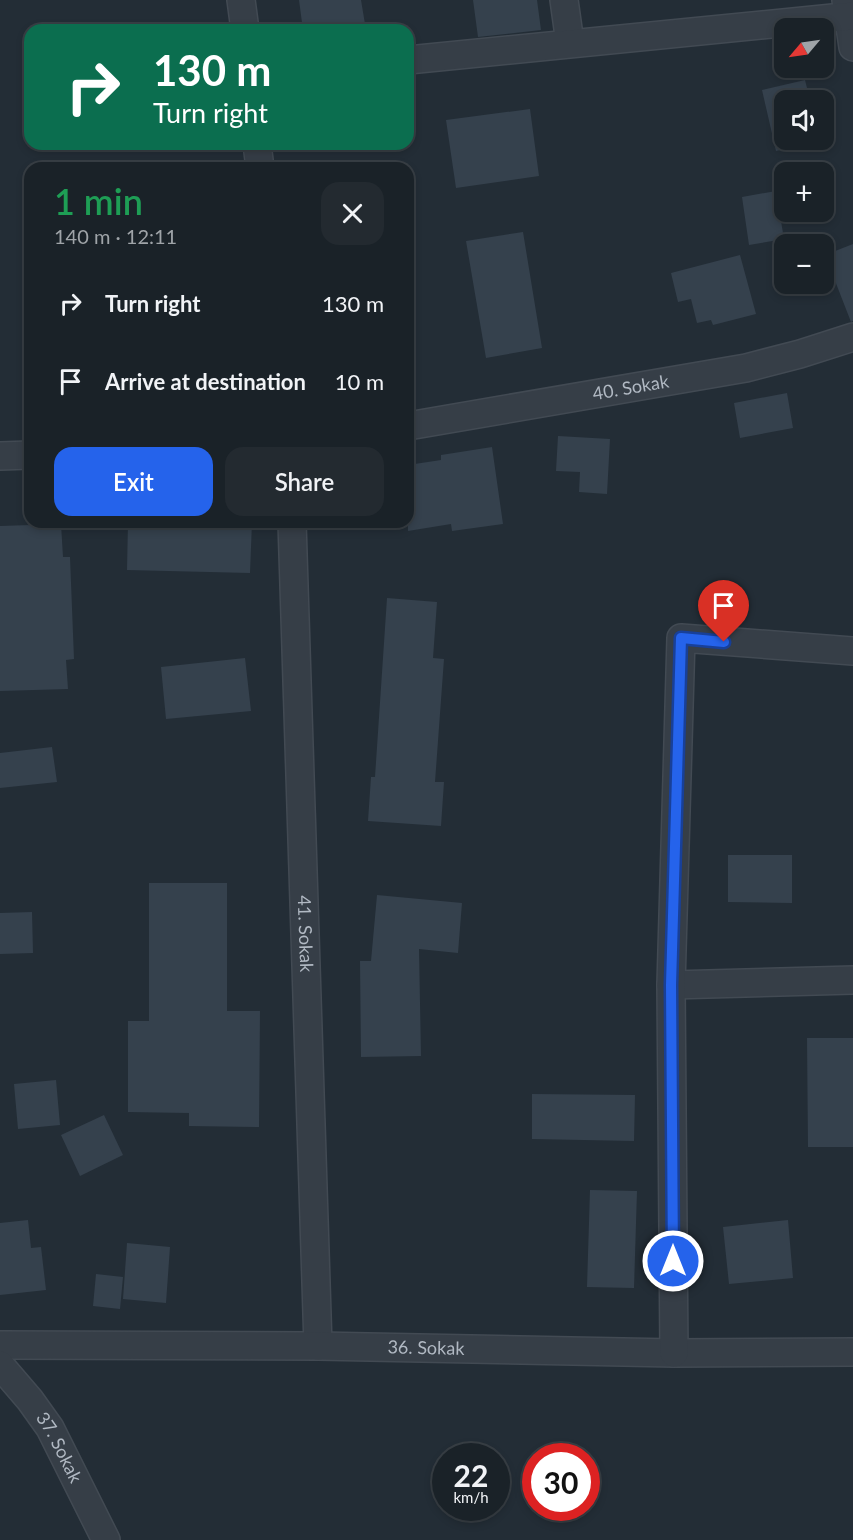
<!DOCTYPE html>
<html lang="en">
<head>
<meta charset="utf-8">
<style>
	:root { --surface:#1a2228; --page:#232a30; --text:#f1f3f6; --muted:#9fa4a8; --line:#383f45; --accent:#2563eb }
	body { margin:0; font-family:Lato,sans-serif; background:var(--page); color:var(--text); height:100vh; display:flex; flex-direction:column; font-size:22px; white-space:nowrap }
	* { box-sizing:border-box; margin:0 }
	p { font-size:20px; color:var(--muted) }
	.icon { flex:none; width:33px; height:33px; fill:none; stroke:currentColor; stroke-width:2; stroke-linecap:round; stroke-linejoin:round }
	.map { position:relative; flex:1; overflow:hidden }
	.panel { position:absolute; left:24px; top:162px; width:390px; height:366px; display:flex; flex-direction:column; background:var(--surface); border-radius:18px; box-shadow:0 3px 9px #0003,0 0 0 2px var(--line) }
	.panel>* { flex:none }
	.top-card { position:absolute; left:24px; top:24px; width:390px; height:126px; border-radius:18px; box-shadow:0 3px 9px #0003,0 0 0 2px var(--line); background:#0b6e4f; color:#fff; overflow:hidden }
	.needle { width:39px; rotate:241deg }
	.buttons { position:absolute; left:774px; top:18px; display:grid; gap:12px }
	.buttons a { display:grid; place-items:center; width:60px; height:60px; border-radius:12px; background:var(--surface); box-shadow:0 3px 9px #0003,0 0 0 2px var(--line); font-size:30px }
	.speed { position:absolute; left:432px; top:1443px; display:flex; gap:12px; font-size:30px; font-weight:700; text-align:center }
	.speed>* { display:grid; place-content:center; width:78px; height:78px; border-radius:50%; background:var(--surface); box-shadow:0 3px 9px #0003,0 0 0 2px var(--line); line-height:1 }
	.speed small { font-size:15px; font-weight:400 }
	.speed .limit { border:9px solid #d22; background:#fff; color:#111 }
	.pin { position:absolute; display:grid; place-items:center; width:51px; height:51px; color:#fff; margin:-62px -26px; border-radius:50% 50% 50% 0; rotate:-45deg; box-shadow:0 0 6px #0007 }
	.pin .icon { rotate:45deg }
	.me { position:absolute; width:66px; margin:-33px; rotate:0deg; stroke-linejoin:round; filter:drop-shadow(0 0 4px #0008) }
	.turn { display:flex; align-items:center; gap:21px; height:126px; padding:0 30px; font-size:27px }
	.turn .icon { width:78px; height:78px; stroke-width:2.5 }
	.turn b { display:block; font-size:42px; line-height:51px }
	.round { display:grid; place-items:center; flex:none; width:63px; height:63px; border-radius:18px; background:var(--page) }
	.head { display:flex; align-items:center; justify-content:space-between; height:102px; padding:0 30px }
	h1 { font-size:36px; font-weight:600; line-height:45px; color:#1e9e55 }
	.action { display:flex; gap:12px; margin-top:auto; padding:12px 30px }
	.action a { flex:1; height:69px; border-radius:18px; background:var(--accent); color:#fff; font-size:24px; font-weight:600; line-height:69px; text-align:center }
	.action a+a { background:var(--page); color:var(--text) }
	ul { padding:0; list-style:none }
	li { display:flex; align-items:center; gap:18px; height:78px; padding:0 30px }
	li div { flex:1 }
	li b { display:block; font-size:22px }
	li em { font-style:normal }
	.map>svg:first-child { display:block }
	.building { fill:#35414d }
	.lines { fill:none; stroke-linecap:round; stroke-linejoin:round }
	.street-casing { stroke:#424a53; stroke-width:30 }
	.street { stroke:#363e47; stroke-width:27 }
	.route-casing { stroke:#184099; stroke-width:15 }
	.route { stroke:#2563eb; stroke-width:10 }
	.labels { text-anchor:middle; stroke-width:6; stroke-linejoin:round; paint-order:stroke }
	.street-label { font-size:18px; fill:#b1b9c3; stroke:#1b232c }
</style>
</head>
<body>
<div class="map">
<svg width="853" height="1540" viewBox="0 0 853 1540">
	<rect width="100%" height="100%" fill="#232d36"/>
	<path class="building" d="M299 0H361L366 30H303Z
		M473 0H537L541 30 478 37Z
		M805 80 810 100H784V140H819V141L776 151 762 90Z
		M530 109 539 176 456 188 446 120Z
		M776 191 784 239 749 245 742 197Z
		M523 232 542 348 486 358 466 241Z
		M853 244V321L851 322 825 255Z
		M740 255 756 314 713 325 711 320 697 323 691 299 678 302 671 273Z
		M787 393 793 428 740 438 734 403Z
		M558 436 610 439 607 494 579 492 580 472 556 471Z
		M492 447 503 524 452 531 451 524 408 531V465L441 460V455Z
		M128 522H252L250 573 127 570Z
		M61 524 63 557H70L74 659 66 660 68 689 0 691V526Z
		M387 598 437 602 433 658 444 659 435 782H444L441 826 368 821 371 777H375Z
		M245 658 251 711 166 719 161 667Z
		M52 747 57 782 0 788V753Z
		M728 855H792V903L728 902Z
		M149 883H227V1011H260L259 1127 189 1126V1113L128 1112V1021H149Z
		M377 895 462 903 458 953 419 949 421 1056 361 1057 360 961H371Z
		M32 912 33 953 0 954V913Z
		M807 1038H853V1147H808Z
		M56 1080 60 1125 18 1129 14 1084Z
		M532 1094 635 1095 634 1141 532 1139Z
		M104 1115 123 1155 80 1176 61 1135Z
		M590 1190 637 1191 634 1288 587 1287Z
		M28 1220 31 1248 41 1247 46 1290 0 1295V1223Z
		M788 1220 793 1278 729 1284 723 1227Z
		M127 1243 170 1247 166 1303 123 1299Z
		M96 1274 123 1277 120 1309 93 1306Z"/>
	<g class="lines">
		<g class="street-casing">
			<g id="street">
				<path d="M241 0 245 30"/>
				<path d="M564 0 570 43"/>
				<path d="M846 0 853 47"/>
				<path d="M408 60 853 16"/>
				<path d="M257 144 260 168"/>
				<path id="s1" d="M408 426 746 368 800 354 853 337"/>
				<path d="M0 456 30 455"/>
				<path id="s2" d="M292 522 318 1346"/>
				<path d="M671 985 853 980"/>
				<path id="s3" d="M0 1345 318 1346 674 1353 853 1352"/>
				<path d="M674 1353 671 985 681 638 853 651"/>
				<path id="s4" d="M0 1365 30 1400 50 1428 106 1540"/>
			</g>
		</g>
		<use href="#street" class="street"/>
	</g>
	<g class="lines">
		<g class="route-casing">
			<path id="route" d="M673 1261 671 985 681 638 724 642"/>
		</g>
		<use href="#route" class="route"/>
	</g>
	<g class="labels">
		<g class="street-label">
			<text dy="6" stroke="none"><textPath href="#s1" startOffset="226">40. Sokak</textPath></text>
			<text dy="6" stroke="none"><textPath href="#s2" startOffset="412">41. Sokak</textPath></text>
			<text dy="6" stroke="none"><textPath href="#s3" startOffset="426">36. Sokak</textPath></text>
			<text dy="6" stroke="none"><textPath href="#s4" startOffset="102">37. Sokak</textPath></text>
		</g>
	</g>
</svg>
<div class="buttons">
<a><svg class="needle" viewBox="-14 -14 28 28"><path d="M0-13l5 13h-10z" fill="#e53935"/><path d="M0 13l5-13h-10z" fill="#9fa4a8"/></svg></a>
<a><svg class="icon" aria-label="sound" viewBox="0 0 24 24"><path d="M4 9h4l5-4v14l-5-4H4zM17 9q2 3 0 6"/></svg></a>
<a>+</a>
<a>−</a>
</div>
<div class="speed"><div>22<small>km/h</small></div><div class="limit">30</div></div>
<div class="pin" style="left:724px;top:642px;background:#d93025"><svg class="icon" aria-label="arrive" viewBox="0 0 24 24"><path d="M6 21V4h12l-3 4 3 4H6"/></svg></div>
<svg class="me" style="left:673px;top:1261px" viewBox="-20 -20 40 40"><circle r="17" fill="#2563eb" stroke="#fff" stroke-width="3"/><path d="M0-11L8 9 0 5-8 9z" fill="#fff"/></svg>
<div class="top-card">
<div class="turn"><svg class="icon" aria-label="right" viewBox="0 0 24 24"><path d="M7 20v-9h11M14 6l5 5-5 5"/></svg><div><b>130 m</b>Turn right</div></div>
</div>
<section class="panel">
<div class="head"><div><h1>1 min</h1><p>140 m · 12:11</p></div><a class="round"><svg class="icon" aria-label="close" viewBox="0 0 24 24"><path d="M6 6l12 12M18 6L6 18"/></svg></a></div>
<ul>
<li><svg class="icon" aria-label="right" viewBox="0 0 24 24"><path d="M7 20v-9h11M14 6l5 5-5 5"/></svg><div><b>Turn right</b></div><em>130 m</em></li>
<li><svg class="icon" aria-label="arrive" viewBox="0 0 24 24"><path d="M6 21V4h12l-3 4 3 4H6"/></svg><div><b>Arrive at destination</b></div><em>10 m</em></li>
</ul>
<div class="action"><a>Exit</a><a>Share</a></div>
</section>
</div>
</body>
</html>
